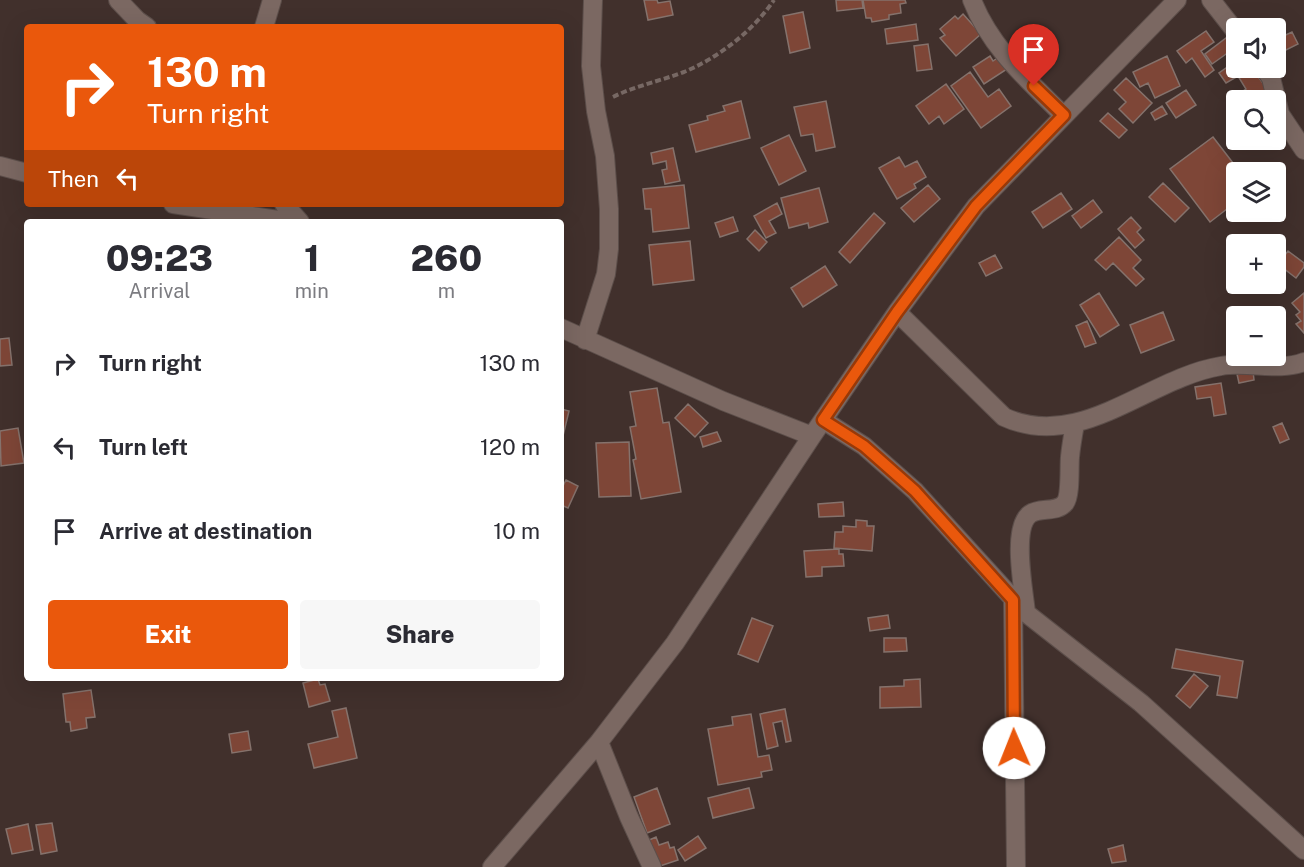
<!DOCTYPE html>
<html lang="en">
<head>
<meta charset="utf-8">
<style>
	:root { --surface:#fff; --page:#f7f7f7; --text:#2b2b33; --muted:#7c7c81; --accent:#ea580c }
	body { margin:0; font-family:"Public Sans",sans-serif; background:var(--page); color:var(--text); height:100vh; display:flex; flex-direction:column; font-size:22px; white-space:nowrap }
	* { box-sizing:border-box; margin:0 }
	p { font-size:20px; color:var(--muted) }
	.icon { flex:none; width:33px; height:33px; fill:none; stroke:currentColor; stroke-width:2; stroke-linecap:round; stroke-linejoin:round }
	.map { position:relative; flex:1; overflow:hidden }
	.drawer { position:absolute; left:24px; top:219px; width:540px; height:462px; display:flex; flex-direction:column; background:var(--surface); border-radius:6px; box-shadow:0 6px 24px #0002 }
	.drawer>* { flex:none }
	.guide { position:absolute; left:24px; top:24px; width:540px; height:183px; border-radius:6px; box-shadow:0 6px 24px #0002; background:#ea580c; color:#fff; overflow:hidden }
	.controls { position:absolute; left:1226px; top:18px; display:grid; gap:12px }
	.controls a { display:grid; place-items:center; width:60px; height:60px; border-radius:6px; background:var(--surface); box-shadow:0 6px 24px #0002; font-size:30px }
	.pin { position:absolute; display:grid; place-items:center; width:51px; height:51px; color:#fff; margin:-62px -26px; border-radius:50% 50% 50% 0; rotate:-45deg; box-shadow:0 0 6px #0007 }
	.pin .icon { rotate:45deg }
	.me { position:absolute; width:66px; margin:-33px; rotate:359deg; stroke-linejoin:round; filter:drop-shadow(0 0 4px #0008) }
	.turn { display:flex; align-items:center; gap:21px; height:126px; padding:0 24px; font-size:27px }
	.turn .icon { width:78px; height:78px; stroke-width:2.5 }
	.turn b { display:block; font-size:42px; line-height:51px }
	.then { display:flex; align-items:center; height:57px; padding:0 24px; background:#0003; gap:12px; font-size:22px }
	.eta { display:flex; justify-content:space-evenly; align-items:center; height:102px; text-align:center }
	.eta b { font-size:36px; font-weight:800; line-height:42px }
	.cta { display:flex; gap:12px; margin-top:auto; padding:12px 24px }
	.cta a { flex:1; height:69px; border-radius:6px; background:var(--accent); color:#fff; font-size:24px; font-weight:800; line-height:69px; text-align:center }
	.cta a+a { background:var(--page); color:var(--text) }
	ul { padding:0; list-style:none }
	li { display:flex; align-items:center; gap:18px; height:84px; padding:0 24px }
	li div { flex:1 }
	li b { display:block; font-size:22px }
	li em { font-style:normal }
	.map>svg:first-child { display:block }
	.building { fill:#7e4637; stroke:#85726c; stroke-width:1.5 }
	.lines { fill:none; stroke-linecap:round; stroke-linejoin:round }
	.minor-casing { stroke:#5c4e4a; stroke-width:20 }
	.path { stroke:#776864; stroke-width:4; stroke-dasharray:6 3; stroke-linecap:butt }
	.minor { stroke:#7b6862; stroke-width:18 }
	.route-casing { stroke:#983908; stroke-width:15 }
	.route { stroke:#ea580c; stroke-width:10 }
</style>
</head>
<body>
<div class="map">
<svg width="1304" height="867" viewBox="0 0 1304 867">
	<rect width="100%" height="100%" fill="#41302c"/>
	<path class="building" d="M644 0H657L658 3 670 1 673 15 648 20Z
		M836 0H862L863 8 837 11Z
		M863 0H905L906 3 900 4 901 13 889 15V19L872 22 871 18H866Z
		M803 12 810 48 790 53 783 16Z
		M963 14 981 34 956 56 940 38 945 35 940 29 955 16 958 19Z
		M916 24 918 40 887 44 885 29Z
		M1206 31 1214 42 1201 51 1214 70 1205 77 1192 58 1186 63 1177 51Z
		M1292 32 1298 44 1276 55 1275 40Z
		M1226 38 1236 47 1212 64 1205 54Z
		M928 44 932 69 917 71 914 46Z
		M990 56 993 61 999 57 1007 69 984 84 973 67Z
		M1167 56 1180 86 1155 98 1148 83 1140 87 1133 72Z
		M1236 61V68H1252L1270 93 1259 100H1240L1237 95 1246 89 1238 76 1226 83 1219 73Z
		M970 72 988 97 999 89 1011 106 981 128 951 86Z
		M1126 78 1152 103 1133 123 1119 109 1126 102 1114 90Z
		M946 84 964 109 944 124 939 116 929 124 916 106Z
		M1186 90 1196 105 1176 118 1166 103Z
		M741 101 750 138 696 152 689 125 708 120 707 116 725 111 723 106Z
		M826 101 835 147 816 151 813 134 801 136 794 107Z
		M1162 106 1167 114 1155 120 1151 113Z
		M1108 113 1127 130 1119 138 1100 121Z
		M789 135 806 171 779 185 761 148Z
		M1213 137 1240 172H1236V202L1210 222 1170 169Z
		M673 148 680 181 665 184 662 170 667 169 666 161 653 164 651 153Z
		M899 157 905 167 917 161 926 177 914 184 916 188 897 199 879 168Z
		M1273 163 1276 177 1275 172H1248L1247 169Z
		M1163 183 1189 208 1175 222 1149 197Z
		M684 185 689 228 653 232 651 209H645L643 189Z
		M928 185 940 199 914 222 901 208Z
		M819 188 828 222 809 228 808 223 789 228 781 198Z
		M1061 193 1072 209 1043 228 1032 212Z
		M1093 200 1102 212 1081 228 1072 216Z
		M777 203 782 214 769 221 776 233 766 238 754 216Z
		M874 213 885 223 850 263 839 252Z
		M733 217 738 231 720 237 715 223Z
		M1131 217 1141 228 1137 232 1144 240 1135 248 1118 229Z
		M755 230 767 242 759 251 747 239Z
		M1119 237 1141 260 1133 268 1144 279 1136 286 1113 263 1106 270 1095 260Z
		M690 241 694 280 653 285 649 245Z
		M1288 251 1304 263V267L1296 278 1278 264Z
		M995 255 1002 268 986 276 979 263Z
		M825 266 837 285 803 307 791 288Z
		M1099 293 1119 325 1100 337 1080 305Z
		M1304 293V333L1296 324 1301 321 1296 315 1300 312 1292 303Z
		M1163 312 1174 340 1141 353 1130 325Z
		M1087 321 1096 343 1085 347 1076 326Z
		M9 338 12 365 0 366V339Z
		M1253 371 1254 380 1239 383 1237 374Z
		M1221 383 1226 414 1214 416 1211 397 1197 399 1195 387Z
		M657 388 663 423 669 422 681 492 641 499 633 460 636 459 630 427 636 426 630 392Z
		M688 404 708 423 695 437 675 418Z
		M561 409 569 411 562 440H561Z
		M1282 423 1289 439 1280 443 1273 427Z
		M18 428 24 463 1 466 0 431Z
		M717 432 721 441 703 447 700 437Z
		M629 442 631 496 599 497 596 443Z
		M566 480 578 486 568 508 561 505V490Z
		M843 502 844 516 819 517 818 504Z
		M856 520 867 521V526H874L872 551 834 548 835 532H843V526L856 527Z
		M839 549V554H843L844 566 822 567V576L806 577 804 551Z
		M888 615 890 628 870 631 868 618Z
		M752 618 773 626 758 662 738 654Z
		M884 638H906L907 651 884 652Z
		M1176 649 1243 661 1237 698 1217 695 1220 676 1172 668Z
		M1194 674 1208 686 1190 708 1176 696Z
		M318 679 320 685 325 684 330 701 309 707 303 683Z
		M920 679 921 707 880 708V687L904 686V680Z
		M91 690 95 717 86 718 87 728 71 731 70 722H66L63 694Z
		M346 708 357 758 314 768 308 744 338 737 332 711Z
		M785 709 791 741 786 742 782 721 773 723 778 746 767 749 760 714Z
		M751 714 758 757 769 755 772 770 761 772 762 777 718 785 708 729 733 725 732 717Z
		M248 731 251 750 232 753 229 734Z
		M657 788 670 824 647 833 634 797Z
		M749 788 754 808 713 818 708 798Z
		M52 823 57 851 41 854 36 825Z
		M28 824 33 850 12 854 6 829Z
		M698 836 706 848 685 861 678 850Z
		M656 837 659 845 668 842 670 848 674 847 678 860 657 867 647 841Z
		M1123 845 1126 861 1112 863 1108 849Z"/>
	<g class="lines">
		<g class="minor-casing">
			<path id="minor" d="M118 0 137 20 147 27
				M972 0C990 47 1028 80 1063 115
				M1211 0 1236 32
				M264 27 272 0
				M1264 68 1271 78 1280 114 1304 150
				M0 166 27 173
				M173 204 292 222
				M284 204 300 222
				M897 312 1004 417C1080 452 1148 378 1221 366 1248 361 1278 372 1304 362
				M561 328 723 401 812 436
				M585 340 606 274 609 249V209L605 156 596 111 591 66 593 0
				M823 420 864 446 915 491 1026 613 1141 703 1304 850
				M1013 600 1016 867
				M1026 613C1024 591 1011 528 1030 514 1040 507 1057 513 1065 503 1071 495 1069 467 1070 457 1071 446 1073 435 1075 424
				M599 742 629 817 652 867
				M492 867 599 742 675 643 812 436 897 312 976 206 1177 0"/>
		</g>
		<path class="path" d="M613 97C635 86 660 81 684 72 718 58 753 31 774 0"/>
		<use href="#minor" class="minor"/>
	</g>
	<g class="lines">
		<g class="route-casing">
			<path id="route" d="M1014 748 1013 600 915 491 864 446 823 420 897 312 976 206 1064 115 1034 86"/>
		</g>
		<use href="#route" class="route"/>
	</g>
</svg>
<div class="controls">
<a><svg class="icon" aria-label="sound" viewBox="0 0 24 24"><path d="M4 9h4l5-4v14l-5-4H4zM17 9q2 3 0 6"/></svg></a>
<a><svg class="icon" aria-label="search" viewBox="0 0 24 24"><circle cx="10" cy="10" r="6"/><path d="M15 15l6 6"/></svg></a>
<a><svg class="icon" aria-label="layers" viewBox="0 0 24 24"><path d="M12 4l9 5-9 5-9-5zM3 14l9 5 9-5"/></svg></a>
<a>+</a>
<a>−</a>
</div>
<div class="pin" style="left:1034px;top:86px;background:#d93025"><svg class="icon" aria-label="arrive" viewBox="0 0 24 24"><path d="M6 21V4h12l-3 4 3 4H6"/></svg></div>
<svg class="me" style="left:1014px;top:748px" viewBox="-20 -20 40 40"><circle r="19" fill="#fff"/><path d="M0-13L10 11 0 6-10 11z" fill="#ea580c"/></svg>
<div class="guide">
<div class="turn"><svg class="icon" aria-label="right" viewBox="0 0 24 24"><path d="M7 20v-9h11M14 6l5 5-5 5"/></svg><div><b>130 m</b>Turn right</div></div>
<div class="then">Then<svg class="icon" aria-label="left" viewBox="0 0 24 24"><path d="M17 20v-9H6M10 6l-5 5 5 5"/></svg></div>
</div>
<section class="drawer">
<div class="eta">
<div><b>09:23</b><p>Arrival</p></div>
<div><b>1</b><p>min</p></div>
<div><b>260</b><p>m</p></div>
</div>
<ul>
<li><svg class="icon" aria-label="right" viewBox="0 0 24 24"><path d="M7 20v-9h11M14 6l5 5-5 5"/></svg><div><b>Turn right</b></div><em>130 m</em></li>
<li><svg class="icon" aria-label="left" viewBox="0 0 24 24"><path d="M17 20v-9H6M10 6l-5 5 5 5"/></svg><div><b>Turn left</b></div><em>120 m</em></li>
<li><svg class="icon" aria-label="arrive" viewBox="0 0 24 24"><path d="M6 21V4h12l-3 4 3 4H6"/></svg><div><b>Arrive at destination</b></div><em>10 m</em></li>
</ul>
<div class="cta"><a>Exit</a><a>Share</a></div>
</section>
</div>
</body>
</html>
